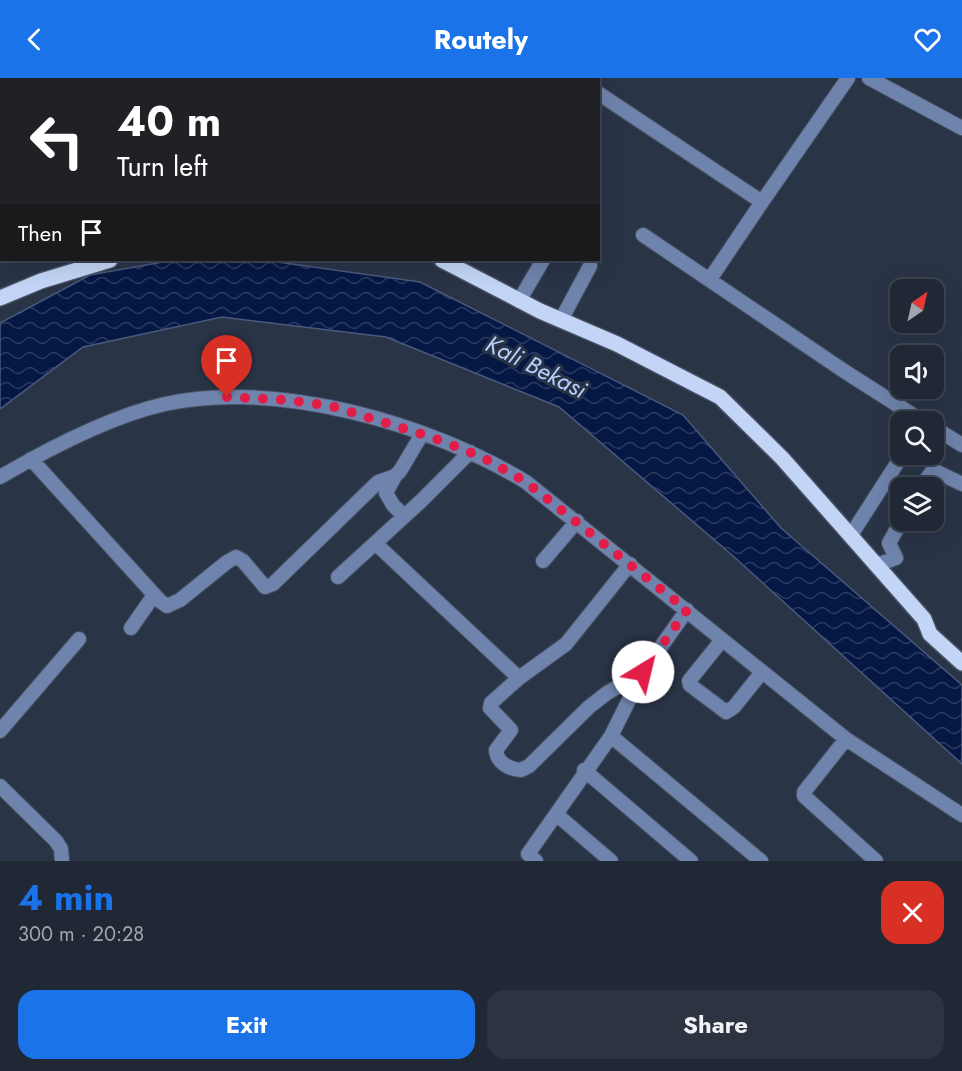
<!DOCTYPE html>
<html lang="en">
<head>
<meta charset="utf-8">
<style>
	:root { --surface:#202735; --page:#2d3341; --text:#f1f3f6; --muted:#a2a5ad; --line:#3d4450; --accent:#1a73e8 }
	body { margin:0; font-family:Jost,sans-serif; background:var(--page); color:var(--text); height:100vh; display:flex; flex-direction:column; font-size:22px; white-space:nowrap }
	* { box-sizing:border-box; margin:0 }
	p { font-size:20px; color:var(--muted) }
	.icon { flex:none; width:33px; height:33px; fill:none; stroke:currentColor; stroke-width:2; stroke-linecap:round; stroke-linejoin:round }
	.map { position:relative; height:783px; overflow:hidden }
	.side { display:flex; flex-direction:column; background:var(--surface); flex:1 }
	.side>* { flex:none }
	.guide { position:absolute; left:0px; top:0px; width:600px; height:183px; box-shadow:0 6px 24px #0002,0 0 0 2px var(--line); background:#202124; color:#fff; overflow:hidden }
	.needle { width:39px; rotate:34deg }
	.fabs { position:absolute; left:890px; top:201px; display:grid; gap:12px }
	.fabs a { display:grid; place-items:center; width:54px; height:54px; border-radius:12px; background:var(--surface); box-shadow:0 6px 24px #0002,0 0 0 2px var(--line); font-size:30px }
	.pin { position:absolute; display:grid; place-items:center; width:51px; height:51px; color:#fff; margin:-62px -26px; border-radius:50% 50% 50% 0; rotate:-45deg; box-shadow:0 0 6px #0007 }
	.pin .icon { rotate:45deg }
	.me { position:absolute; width:66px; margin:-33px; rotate:36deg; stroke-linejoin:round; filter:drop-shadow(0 0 4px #0008) }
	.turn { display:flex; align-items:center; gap:21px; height:126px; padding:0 18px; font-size:27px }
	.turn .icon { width:78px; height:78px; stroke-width:2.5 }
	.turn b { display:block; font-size:42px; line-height:51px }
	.then { display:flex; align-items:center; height:57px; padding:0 18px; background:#0003; gap:12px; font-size:22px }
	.round { display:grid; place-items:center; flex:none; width:63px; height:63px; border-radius:18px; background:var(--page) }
	.overview { display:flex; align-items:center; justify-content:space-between; height:102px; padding:0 18px }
	h1 { font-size:36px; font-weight:700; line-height:45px; color:var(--accent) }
	.primary-button { display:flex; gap:12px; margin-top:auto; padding:12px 18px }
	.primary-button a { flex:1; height:69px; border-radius:18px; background:var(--accent); color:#fff; font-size:24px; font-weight:700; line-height:69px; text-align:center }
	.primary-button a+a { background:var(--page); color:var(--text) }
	header { display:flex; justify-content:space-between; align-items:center; height:78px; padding:0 18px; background:var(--accent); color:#fff; font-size:27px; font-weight:700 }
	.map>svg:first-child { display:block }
	.water { fill:url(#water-waves); stroke:#4a597c; stroke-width:1.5 }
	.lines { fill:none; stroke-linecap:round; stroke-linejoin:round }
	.minor-casing { stroke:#495264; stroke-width:16 }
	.major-casing { stroke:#495264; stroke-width:18 }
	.minor { stroke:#6f84ac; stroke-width:14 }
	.major { stroke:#c3d5f6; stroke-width:15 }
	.route { stroke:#e11d48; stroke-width:10; stroke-dasharray:0 18 }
	.labels { text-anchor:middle; stroke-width:6; stroke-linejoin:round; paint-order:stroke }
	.water-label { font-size:24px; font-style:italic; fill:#b7d0fe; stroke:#2a3447 }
</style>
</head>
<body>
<header><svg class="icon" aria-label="back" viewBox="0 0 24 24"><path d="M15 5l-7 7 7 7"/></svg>Routely<svg class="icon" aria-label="heart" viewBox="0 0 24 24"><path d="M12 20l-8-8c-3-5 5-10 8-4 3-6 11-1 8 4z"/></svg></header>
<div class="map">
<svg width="962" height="783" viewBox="0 0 962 783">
	<defs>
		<pattern id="water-waves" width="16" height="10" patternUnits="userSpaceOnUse" patternTransform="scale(1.5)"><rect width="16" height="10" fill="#051844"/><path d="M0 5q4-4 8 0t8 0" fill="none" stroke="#2a3a60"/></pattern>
	</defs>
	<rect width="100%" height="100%" fill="#2a3447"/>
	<path class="water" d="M174 182H263L420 204 683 337 781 450 962 607V686L732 477 559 329 386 259 222 239 83 269 0 331V245L90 197Z"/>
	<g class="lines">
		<g class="minor-casing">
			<path id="minor" d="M315 0 318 2
				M571 0 574 2
				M869 0 962 50
				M51 2 54 0
				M598 15 762 124 710 201
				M0 23H2
				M0 55 2 58
				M762 124 848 0
				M643 157 844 293 924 344
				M519 223 543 182
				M561 242 590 188
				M933 349 962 367
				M31 381 160 523 167 528 180 522 227 484 236 479 243 483 265 509 273 506 378 404 395 398 400 393 422 356
				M395 398 386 415 393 427 404 438
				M0 399C48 371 111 338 165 326 278 302 429 345 526 404L846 661 962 737
				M920 410 933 392 962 406
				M851 457 903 376
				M375 465 519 600
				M543 483 577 443
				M630 486 566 566 519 600 491 625 490 630 511 652 496 672C497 685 509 691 521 692L529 688 589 629 607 615 643 594 687 532
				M877 487 896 480 889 465 902 442
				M338 499 420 424 470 374
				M131 550 154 517
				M722 562 689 603 690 607 726 634 734 629 762 594
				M0 653 79 561
				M611 658 761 783
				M846 661 804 714V718L876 783
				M584 692 691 783
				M0 708 56 763 61 771 62 783
				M556 736 611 783
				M536 783 528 776 611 658 643 594"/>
		</g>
		<g class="major-casing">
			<path id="major" d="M442 182 540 233 617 266 720 319 782 380 924 541 930 556 962 585
				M0 220 41 203 110 182"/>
		</g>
		<use href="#minor" class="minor"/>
		<use href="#major" class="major"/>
	</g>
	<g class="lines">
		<path class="route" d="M227 319 286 322 331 328 431 359 482 379 526 404 687 532 643 594"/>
	</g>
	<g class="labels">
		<g class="water-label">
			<text transform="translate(536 289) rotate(27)" y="8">Kali Bekasi</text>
		</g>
	</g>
</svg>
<div class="fabs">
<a><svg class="needle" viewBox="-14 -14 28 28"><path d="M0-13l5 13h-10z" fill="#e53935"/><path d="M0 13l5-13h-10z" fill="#a2a5ad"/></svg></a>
<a><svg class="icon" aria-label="sound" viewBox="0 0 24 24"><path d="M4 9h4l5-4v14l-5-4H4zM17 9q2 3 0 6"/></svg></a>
<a><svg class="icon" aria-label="search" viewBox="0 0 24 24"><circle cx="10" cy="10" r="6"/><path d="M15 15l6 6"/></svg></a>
<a><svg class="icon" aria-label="layers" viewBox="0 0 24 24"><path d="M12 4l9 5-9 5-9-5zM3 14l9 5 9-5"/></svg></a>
</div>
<div class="pin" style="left:227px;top:319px;background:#d93025"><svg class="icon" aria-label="arrive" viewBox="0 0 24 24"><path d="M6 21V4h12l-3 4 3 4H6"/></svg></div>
<svg class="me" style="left:643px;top:594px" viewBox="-20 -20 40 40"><circle r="19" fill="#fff"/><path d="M0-13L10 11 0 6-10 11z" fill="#e11d48"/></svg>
<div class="guide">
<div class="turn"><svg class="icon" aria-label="left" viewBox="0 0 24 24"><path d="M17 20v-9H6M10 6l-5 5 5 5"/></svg><div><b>40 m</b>Turn left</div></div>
<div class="then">Then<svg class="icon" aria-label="arrive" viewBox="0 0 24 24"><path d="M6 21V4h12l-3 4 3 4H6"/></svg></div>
</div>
</div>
<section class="side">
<div class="overview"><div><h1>4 min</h1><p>300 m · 20:28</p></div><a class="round" style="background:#d93025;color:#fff"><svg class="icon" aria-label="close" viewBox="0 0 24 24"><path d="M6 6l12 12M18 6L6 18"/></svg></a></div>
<div class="primary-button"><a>Exit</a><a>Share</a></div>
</section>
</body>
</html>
